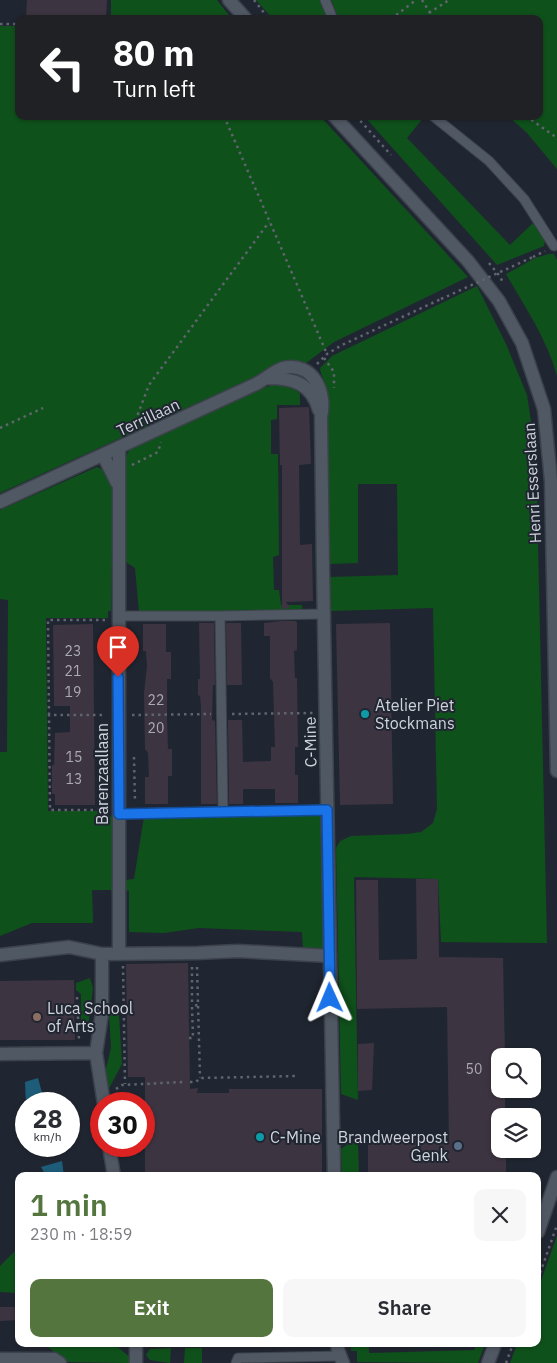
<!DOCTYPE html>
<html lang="en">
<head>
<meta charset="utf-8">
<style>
	:root { --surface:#fff; --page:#f7f7f7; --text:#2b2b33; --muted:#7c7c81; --accent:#54753e }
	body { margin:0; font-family:"IBM Plex Sans",sans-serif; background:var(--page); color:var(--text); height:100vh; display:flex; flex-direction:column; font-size:19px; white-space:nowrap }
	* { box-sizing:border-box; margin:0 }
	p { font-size:16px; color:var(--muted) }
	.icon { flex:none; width:28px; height:28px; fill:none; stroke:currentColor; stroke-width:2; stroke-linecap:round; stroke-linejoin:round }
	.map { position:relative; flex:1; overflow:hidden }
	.side { position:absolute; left:15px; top:1172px; width:526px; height:175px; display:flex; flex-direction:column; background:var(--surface); border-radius:10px; box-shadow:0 1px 4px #0004 }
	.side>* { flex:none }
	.banner { position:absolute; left:15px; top:15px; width:528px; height:105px; border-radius:10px; box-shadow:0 1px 4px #0004; background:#202124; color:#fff; overflow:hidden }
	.controls { position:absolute; left:491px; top:1048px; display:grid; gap:10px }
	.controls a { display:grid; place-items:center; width:50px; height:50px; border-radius:10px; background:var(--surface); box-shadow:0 1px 4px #0004; font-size:25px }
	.speed { position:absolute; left:15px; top:1092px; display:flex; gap:10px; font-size:25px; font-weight:700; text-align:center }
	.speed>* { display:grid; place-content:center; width:65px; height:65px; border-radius:50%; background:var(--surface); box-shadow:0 1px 4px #0004; line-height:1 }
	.speed small { font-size:12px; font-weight:400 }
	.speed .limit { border:8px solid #d22; background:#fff; color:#111 }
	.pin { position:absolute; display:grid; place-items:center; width:42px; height:42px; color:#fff; margin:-51px -21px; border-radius:50% 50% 50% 0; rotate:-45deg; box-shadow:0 0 5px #0007 }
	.pin .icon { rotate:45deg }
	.me { position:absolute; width:55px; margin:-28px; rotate:359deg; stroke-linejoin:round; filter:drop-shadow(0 0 4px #0008) }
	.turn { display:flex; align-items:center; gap:18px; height:105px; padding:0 15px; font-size:22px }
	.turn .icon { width:65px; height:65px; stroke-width:2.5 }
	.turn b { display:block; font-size:35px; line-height:42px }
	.round { display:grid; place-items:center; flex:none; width:52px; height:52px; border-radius:10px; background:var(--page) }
	.overview { display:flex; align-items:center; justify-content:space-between; height:85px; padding:0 15px }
	h1 { font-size:30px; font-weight:600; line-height:38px; color:var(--accent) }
	.primary-button { display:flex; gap:10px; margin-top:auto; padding:10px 15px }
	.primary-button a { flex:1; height:58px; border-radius:10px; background:var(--accent); color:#fff; font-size:20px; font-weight:600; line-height:58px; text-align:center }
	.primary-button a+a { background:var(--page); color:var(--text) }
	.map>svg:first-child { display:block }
	.green { fill:#0f511b }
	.water { fill:#1d5d79 }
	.building { fill:#3c3440 }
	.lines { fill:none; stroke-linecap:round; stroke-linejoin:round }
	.service-casing { stroke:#3c424b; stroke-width:11 }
	.pedestrian-casing { stroke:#3c424b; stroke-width:15 }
	.minor-casing { stroke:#3c424b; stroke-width:15 }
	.tertiary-casing { stroke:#3c424b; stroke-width:15 }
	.path { stroke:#5f646e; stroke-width:2.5; stroke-dasharray:2.5 4; stroke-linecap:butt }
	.service { stroke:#505864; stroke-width:9 }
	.pedestrian { stroke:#505864; stroke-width:12 }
	.minor { stroke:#505864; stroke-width:12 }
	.tertiary { stroke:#505864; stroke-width:12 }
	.path-bridge { stroke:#5f646e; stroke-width:2.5; stroke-dasharray:2.5 4; stroke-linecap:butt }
	.route-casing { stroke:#114b97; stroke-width:12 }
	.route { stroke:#1a73e8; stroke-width:9 }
	.culture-dot { fill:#0f9aa8; stroke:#202631; stroke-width:2 }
	.education-dot { fill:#8d6e63; stroke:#202631; stroke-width:2 }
	.service-dot { fill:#5c6f8a; stroke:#202631; stroke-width:2 }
	.labels { text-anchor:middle; stroke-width:4; stroke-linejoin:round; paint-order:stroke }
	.number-label { font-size:14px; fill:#aaaab4 }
	.street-label { font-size:16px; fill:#ced2da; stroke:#202631 }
	.poi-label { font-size:16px; fill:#ced2da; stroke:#202631; text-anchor:start }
</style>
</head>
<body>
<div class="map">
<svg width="557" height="1363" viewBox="0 0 557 1363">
	<rect width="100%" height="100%" fill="#202631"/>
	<path class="green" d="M111 0H217L232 19H111Z
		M256 0H320L328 19H273Z
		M331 0H557V169L527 133 508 116H539V19H339Z
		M0 26H19V116H320L468 277 334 342 306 363 283 364 0 493Z
		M364 116H423L424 117 407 138 510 245 533 223 545 240 544 246 497 265Z
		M549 254H554L557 260V376C547 339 525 307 506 274L535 258Z
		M477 286 506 344 527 395 536 455 547 943 441 942 438 879 354 877 358 1100 341 1094 336 848 340 841 351 836 407 834 421 832 433 823 437 809 433 608 330 611V577L398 575 397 484H358V563L330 564 327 391C326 382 321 377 320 368L332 356Z
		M278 384H290L300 394V405H277V419L271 420V454H278L279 555 273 557 274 590H279L281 605H302L303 611 139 612 135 568 123 560 122 463 130 449 266 387Z
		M97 467 106 471 113 481 111 611H108V618H46L48 811H109V816L113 817 114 890H92L93 923H32L0 936V752H7L8 600 0 599V510Z
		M322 814 324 950 303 949 302 932 199 928 164 933 129 932V891L125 890V880L134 879 144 817Z
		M90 978 93 988 87 1034 81 1033V994L76 990V983Z
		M109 1013 119 1015 122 1064 107 1092 103 1081 111 1048Z
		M358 1142 359 1176H342L341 1149 348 1144Z
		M557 1236V1363H510L517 1344H538V1289Z
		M19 1247V1293L0 1292V1266Z
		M48 1344H114L131 1358 129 1363 67 1362 48 1347Z
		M351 1344H369V1353L474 1350 477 1344H485L478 1363 357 1362V1351H351Z
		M171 1348 170 1363 150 1360 146 1355 150 1349Z
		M185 1348H202V1363H184Z"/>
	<path class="water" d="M38 1078 45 1104 26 1105 25 1082Z
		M62 1161 64 1176H46L41 1167Z"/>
	<path class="building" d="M27 0H107L106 19H26Z
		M309 407 311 464 299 465 300 545 312 544 313 601 286 602 290 608 282 609V465H280L279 408Z
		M282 621H296L297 623V650L294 651 295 678H297L298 747H295V775H298V803H275V789H243V804H229L228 720H242L243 762 271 761V747H275L273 682 270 678V636H264V623Z
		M199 623H214L215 685H213L212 720 215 721 217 804H201V707L200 696 198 695V679H200Z
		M226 623H241L242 685H227Z
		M390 623 393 804 340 805 336 624Z
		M93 624 95 805H55V794H52V765H54L55 733 70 732V706H54L53 625Z
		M143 624H166V652H171V679H167V718L168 749H172V776H168V804H145V777H149L148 753 145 749 144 693 147 666 146 651H143Z
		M416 879H438L439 957 503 958 505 1056H500V1089H505V1116H500V1149H506V1176H450V1173L368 1174V1143L408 1142V1138H423L424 1142 449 1141 447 1007 357 1009 356 880H378L379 960 417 959Z
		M188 963 190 1089 198 1088 197 1093H229V1089H322V1176H145V1077H128L126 964Z
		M74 980 75 1040H0V981Z
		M374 1043 372 1090 358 1091V1044Z
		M0 1307H19V1320L0 1321Z"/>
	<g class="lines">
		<g class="service-casing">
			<path id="service" d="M325 0 333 19
				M433 116 489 161 524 199 554 246
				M118 616H220L323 614
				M220 616 223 812
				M119 814 327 810
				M236 1363 238 1358 340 1356"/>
		</g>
		<g class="pedestrian-casing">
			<path id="pedestrian" d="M119 890V954
				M102 954V1013L96 1053 104 1104
				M0 955 69 947 102 954 197 953 238 951 330 956
				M0 1054 96 1053
				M109 1146 114 1176
				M0 1359H54L60 1363
				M136 1363V1344"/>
		</g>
		<g class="minor-casing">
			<path id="minor" d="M267 378C293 378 311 383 319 410
				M119 448V890
				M103 455 117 483
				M0 502 256 384C264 380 274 371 283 368 313 361 327 392 321 417L323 569 334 1176
				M337 1344 338 1350 343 1363"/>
		</g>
		<g class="tertiary-casing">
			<path id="tertiary" d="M229 0 246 19
				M334 116 468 261 499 301 522 343 544 409 551 481 557 771
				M538 1232 557 1177
				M488 1363 495 1344"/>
		</g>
		<path class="path" d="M254 0 269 19
			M422 0 434 19
			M429 13 449 0
			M391 19 416 0
			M0 24H19
			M224 116 327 354
			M356 116 391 155
			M526 116 557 138
			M533 257 545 251
			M489 263 498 274 503 282
			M324 358 334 372V388
			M317 364 327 354 342 345 441 299
			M133 427 149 385 269 222
			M0 428 43 408
			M132 465 158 452 161 442
			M232 714 314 713
			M49 715 48 620H106
			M132 715 211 714
			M134 757 135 802
			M106 810H50L49 715H106
			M123 966 125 1084
			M192 967V1006
			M197 967 200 1078
			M77 997 79 1040
			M189 1038H193L192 1006 198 1005
			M190 1082H196L200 1078 298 1076
			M116 1089 122 1085 183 1082
			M538 1279 557 1225
			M506 1363 513 1344"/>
		<use href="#service" class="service"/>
		<use href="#pedestrian" class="pedestrian"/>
		<use href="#minor" class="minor"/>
		<use href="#tertiary" class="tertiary"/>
		<path class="path-bridge" d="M441 299 533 257"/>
	</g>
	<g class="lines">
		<g class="route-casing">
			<path id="route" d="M118 677 119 814 327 810 330 998"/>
		</g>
		<use href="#route" class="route"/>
	</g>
	<g class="culture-dot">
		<circle cx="365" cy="714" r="5"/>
		<circle cx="260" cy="1137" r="5"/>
	</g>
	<circle class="education-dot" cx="37" cy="1017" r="5"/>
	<circle class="service-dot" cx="458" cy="1146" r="5"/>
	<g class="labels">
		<g class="number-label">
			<text x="73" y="656">23</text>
			<text x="73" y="676">21</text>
			<text x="73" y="697">19</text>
			<text x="156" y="705">22</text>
			<text x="156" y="733">20</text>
			<text x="74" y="762">15</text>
			<text x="74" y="784">13</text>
			<text x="474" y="1074">50</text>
		</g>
		<g class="street-label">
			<text transform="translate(148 417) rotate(-25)" y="6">Terrillaan</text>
			<text transform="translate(532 483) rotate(-93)" y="6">Henri Esserslaan</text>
			<text transform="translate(310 742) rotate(-91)" y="6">C-Mine</text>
			<text transform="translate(102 774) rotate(-90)" y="6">Barenzaallaan</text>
		</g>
		<g class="poi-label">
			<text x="375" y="711">Atelier Piet<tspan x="375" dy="18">Stockmans</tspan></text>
			<text x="47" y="1014">Luca School<tspan x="47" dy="18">of Arts</tspan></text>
			<text x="270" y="1143">C-Mine</text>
			<text x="448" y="1143" text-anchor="end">Brandweerpost<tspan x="448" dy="18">Genk</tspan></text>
		</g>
	</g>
</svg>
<div class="controls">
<a><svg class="icon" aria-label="search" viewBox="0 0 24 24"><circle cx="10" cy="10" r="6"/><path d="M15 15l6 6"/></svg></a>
<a><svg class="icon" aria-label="layers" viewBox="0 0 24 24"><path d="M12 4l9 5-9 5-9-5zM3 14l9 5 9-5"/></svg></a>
</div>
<div class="speed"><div>28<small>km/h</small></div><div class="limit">30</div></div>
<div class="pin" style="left:118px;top:677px;background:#d93025"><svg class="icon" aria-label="arrive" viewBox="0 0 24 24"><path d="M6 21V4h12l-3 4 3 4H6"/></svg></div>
<svg class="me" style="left:330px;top:998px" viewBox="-20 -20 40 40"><path d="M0-17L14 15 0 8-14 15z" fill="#1a73e8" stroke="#fff" stroke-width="4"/></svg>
<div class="banner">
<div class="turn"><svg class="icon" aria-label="left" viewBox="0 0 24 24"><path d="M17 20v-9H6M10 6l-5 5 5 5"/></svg><div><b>80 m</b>Turn left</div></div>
</div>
<section class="side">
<div class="overview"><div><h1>1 min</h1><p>230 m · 18:59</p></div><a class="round"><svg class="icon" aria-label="close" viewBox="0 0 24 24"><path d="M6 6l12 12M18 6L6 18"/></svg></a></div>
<div class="primary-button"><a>Exit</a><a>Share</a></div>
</section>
</div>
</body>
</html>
